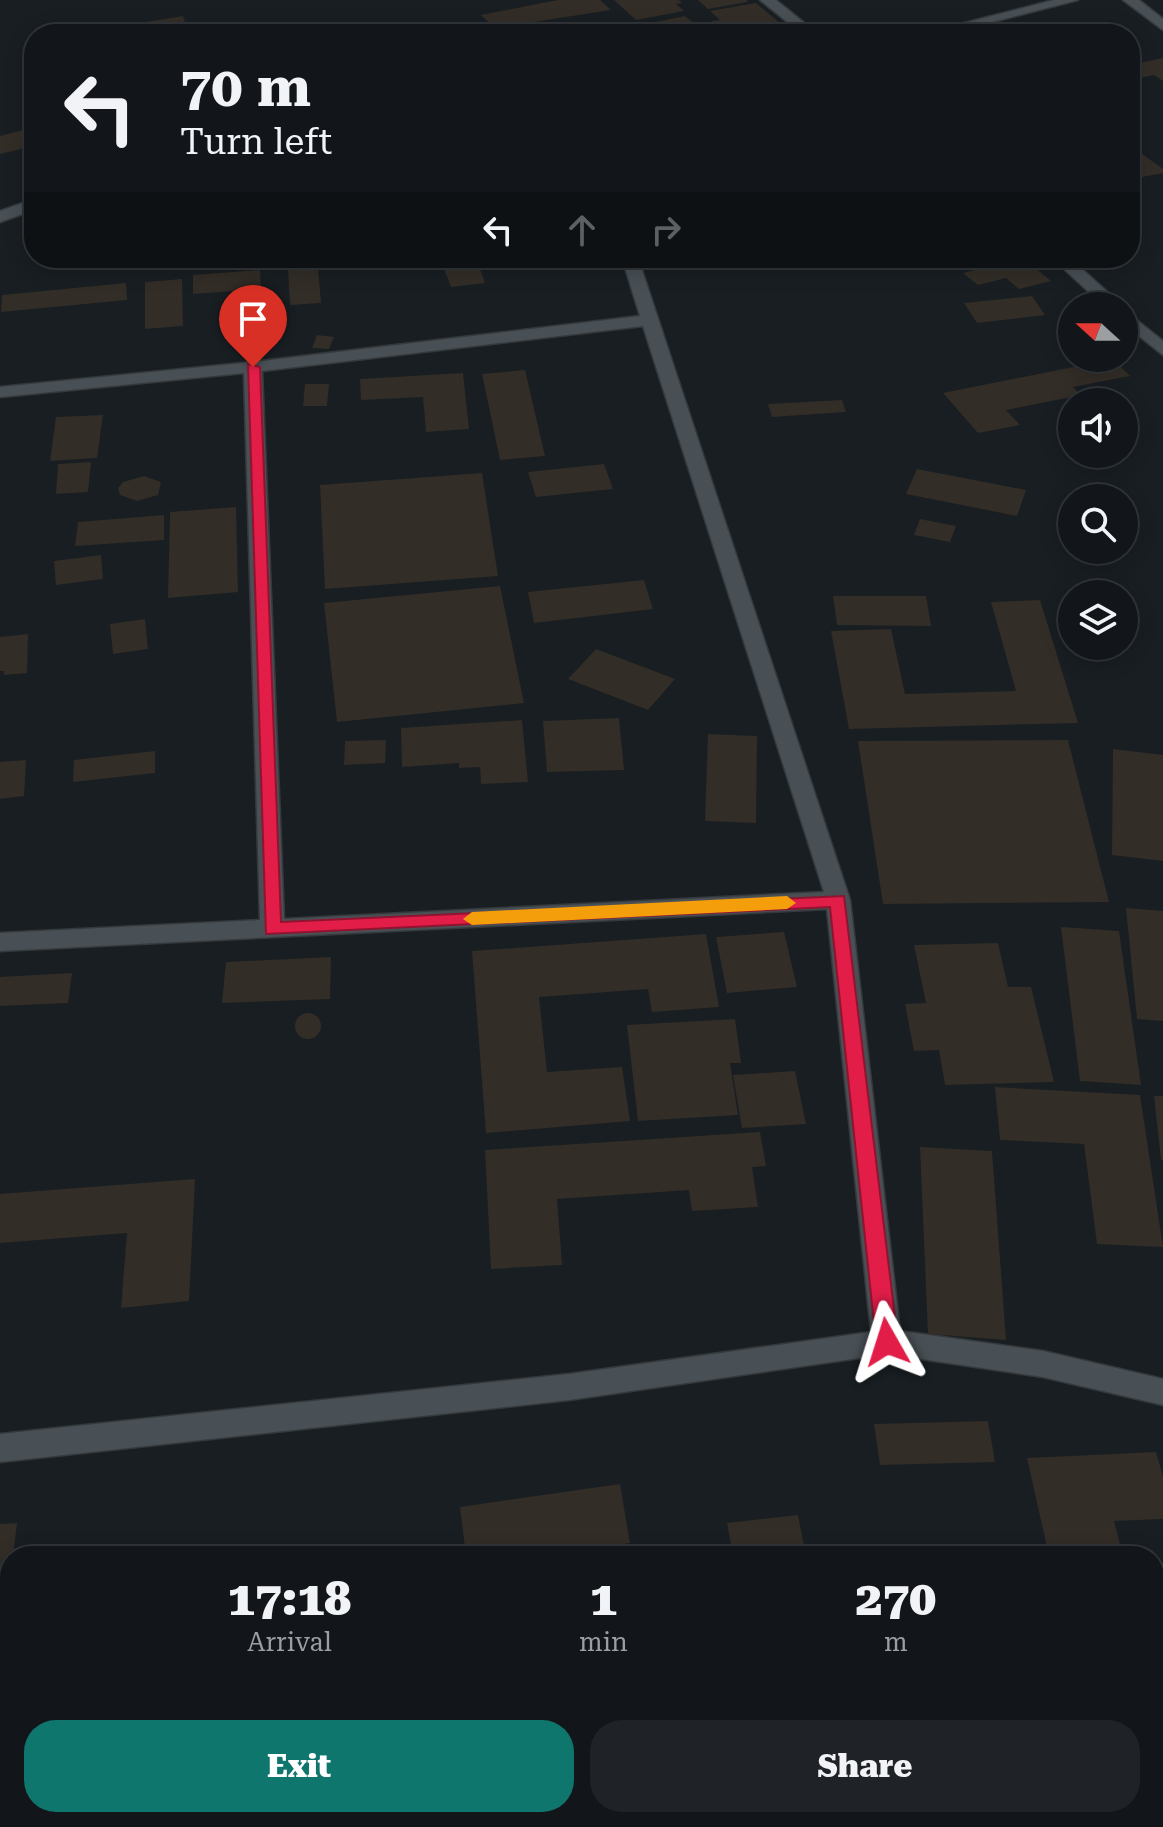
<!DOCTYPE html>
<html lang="en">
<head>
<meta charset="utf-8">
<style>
	:root { --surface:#12161a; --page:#1f2327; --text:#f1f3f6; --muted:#9c9fa2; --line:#313539; --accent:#0f766e }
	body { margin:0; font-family:"Roboto Serif",serif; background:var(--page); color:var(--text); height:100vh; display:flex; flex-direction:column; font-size:30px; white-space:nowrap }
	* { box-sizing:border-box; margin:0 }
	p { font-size:26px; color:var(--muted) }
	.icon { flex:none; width:44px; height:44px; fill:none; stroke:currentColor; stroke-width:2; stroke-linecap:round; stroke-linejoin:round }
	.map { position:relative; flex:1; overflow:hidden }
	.side { position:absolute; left:0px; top:1546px; width:1164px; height:282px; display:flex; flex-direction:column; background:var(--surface); border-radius:32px 32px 0 0; box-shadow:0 4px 20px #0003,0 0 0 2px var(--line) }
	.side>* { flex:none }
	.top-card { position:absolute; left:24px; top:24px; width:1116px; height:244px; border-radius:32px; box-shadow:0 4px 20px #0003,0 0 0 2px var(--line); background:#12161a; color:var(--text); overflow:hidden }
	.needle { width:52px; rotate:291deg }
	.fabs { position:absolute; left:1058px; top:292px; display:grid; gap:16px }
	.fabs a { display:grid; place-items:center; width:80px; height:80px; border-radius:50%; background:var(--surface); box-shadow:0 4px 20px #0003,0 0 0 2px var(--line); font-size:40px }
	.pin { position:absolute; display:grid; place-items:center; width:68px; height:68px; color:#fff; margin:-82px -34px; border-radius:50% 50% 50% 0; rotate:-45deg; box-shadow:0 0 8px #0007 }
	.pin .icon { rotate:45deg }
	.me { position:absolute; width:88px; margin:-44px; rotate:354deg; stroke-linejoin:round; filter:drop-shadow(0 0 6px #0008) }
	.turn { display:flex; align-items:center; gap:28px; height:168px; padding:0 24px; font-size:36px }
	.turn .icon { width:104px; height:104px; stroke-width:2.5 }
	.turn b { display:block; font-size:56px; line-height:68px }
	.lanes { display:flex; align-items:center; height:76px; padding:0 24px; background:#0003; justify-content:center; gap:40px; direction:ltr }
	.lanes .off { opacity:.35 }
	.eta { display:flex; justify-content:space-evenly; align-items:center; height:136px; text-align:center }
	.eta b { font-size:48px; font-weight:800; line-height:56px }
	.cta { display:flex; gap:16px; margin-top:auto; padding:16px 24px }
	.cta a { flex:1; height:92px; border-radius:32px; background:var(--accent); color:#fff; font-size:32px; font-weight:800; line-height:92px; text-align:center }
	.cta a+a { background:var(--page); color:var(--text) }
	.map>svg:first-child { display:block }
	.building { fill:#322d27 }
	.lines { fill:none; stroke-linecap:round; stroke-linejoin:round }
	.street-casing { stroke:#35393c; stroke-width:3 }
	.street { fill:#485055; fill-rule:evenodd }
	.route { fill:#e11d48; stroke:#92132f; stroke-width:2 }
	.slow { fill:#f59e0b }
</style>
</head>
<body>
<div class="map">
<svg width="1163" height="1827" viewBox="0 0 1163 1827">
	<rect width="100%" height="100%" fill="#181e22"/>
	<path class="building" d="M558 0H600L611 10 527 23 538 33 534 34H501L481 15Z
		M614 0H679L682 3 676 4 684 11 636 20Z
		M698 0H747V2L708 9Z
		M756 3 793 34H725L711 21 720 20 710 11Z
		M183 16 189 34H92L91 31Z
		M685 16 695 24 704 23 717 34H651L641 25Z
		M1163 58V81L1154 75 1130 80V65Z
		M34 127V146L0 154V136Z
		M1130 145 1163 169V173L1137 178 1130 173Z
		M320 258H367L368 263 321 267Z
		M440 258H476L485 283 451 287Z
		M990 258H1023L1051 281 1019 289 1006 278 978 285 963 273 989 266 982 260Z
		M318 267 321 303 290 305 288 269Z
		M260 270 261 289 193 294V275Z
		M182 279 183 326 145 329V282Z
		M126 283 127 300 1 312 2 295Z
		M1032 296 1045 315 977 323 964 303Z
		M317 335 334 337 329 349 312 348Z
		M1113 359 1130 376 1073 387 1081 395 1006 410 1020 425 978 433 943 393Z
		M525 370 545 456 500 460 482 374Z
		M463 373 469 429 426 432 423 397 361 400 360 379Z
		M305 384H329L327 406H303Z
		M842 400 846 412 772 417 768 404Z
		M103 415 97 458 50 461 56 417Z
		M91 462 88 492 56 494 58 464Z
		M604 464 613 489 536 497 528 472Z
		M917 469 1026 490 1017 516 906 494Z
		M482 473 498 576 325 589 320 485Z
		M144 476 161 482 158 495 137 501 120 495 118 488 123 482Z
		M236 507 238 592 168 598 170 512Z
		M164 515V540L75 546 78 522Z
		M920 519 956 526 950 542 914 535Z
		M101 555 103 579 56 585 54 561Z
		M644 580 653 609 534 623 528 592Z
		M500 586 524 703 337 722 324 603Z
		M833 596H926L931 626 837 625Z
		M1040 600 1078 723 849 729 831 631 891 629 905 694 1016 691 991 602Z
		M145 619 148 649 113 654 110 624Z
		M28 634 27 673 4 675V671H0V637Z
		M596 649 675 679 648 710 568 679Z
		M619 718 624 770 547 772 543 721Z
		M522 720 528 782 481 784 480 767 459 768V763L402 767 401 728Z
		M708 734 757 736 756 823 705 821Z
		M386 740 385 763 344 765 345 741Z
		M1068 740 1109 902 883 904 858 741Z
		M1113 749 1163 755V861L1112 855Z
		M155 751V773L73 782 74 760Z
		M26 760 24 796 0 799V762Z
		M1126 908 1163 911V1021L1137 1019Z
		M1061 927 1119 931 1141 1085 1080 1081Z
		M784 932 797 987 727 993 716 937Z
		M706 934 719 1007 652 1012 648 989 539 997 547 1072 622 1067 630 1121 486 1133 472 951Z
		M998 943 1008 987H1031L1054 1082 945 1085 939 1050 914 1051 905 1004 926 1003 914 945Z
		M331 957 330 999 222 1003 226 962Z
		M72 973 68 1003 0 1006V977Z
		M295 1026a13 13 0 1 1 26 0a13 13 0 1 1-26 0Z
		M735 1019 741 1063H730L738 1115 638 1121 627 1025Z
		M795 1071 806 1124 742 1128 733 1075Z
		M995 1087 1140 1095 1163 1247 1097 1244 1084 1144 1000 1140Z
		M1154 1096H1163V1160H1161Z
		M760 1132 766 1166 752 1167 758 1207 692 1211 689 1190 557 1199 562 1265 491 1269 485 1150Z
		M920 1147 992 1151 1006 1340 928 1334Z
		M195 1179 189 1301 121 1308 127 1233 0 1243V1194Z
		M988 1421 995 1462 880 1465 874 1424Z
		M1156 1452 1163 1476V1519L1114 1521 1123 1556H1049L1027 1458Z
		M620 1484 630 1543 541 1556H466L460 1507Z
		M798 1515 806 1556H733L727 1523Z
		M17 1523 13 1556H10V1585L0 1654V1524Z
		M738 1818H834L835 1827H739Z
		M999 1818H1078L1080 1827H1000Z"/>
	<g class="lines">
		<g class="street-casing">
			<path id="street" d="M760 0H776L818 34H802Z
				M1054 0H1078L946 34H921Z
				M1123 0H1139L1163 19V30Z
				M34 199V210L0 222V211Z
				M622 258H638L850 900 900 1331 1043 1351 1163 1379V1405L1043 1377 887 1354 569 1400 0 1462V1434L569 1374 871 1332 827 909 0 951V933L260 920 244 373 0 397V387L253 362 640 316ZM643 326 824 892 284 919 262 371Z
				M1052 258H1070L1123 306H1104Z
				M1124 310 1163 341V355L1124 324Z"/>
		</g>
		<use href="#street" class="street"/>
	</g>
	<path class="route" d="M248 364 260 367 281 922 844 896 898 1342 895 1349H879L876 1342 830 907 266 934Z"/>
	<path class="slow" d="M787 896 796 903 787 909 472 925 463 919 472 912Z"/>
</svg>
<div class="fabs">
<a><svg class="needle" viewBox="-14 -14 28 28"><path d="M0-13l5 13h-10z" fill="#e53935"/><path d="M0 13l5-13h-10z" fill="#9c9fa2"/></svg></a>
<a><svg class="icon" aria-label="sound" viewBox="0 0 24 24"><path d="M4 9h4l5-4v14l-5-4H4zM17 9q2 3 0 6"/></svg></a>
<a><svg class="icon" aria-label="search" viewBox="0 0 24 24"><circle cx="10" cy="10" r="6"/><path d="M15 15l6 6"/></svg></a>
<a><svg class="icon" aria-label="layers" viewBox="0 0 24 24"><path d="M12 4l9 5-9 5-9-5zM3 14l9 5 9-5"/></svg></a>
</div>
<div class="pin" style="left:253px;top:367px;background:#d93025"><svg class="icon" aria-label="arrive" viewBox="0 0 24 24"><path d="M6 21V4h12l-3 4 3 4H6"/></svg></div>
<svg class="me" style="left:887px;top:1342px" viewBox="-20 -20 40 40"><path d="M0-17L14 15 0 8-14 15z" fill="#e11d48" stroke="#fff" stroke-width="4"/></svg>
<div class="top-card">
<div class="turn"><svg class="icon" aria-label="left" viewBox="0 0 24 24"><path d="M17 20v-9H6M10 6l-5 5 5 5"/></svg><div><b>70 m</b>Turn left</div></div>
<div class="lanes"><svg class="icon" aria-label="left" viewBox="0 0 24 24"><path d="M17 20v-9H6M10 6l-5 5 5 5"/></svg><svg class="icon off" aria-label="ahead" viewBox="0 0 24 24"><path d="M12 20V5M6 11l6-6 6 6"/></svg><svg class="icon off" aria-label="right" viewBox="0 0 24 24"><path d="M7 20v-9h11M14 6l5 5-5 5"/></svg></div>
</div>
<section class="side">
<div class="eta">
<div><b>17:18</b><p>Arrival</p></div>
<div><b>1</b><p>min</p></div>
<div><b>270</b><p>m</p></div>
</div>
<div class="cta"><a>Exit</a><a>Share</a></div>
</section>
</div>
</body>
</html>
